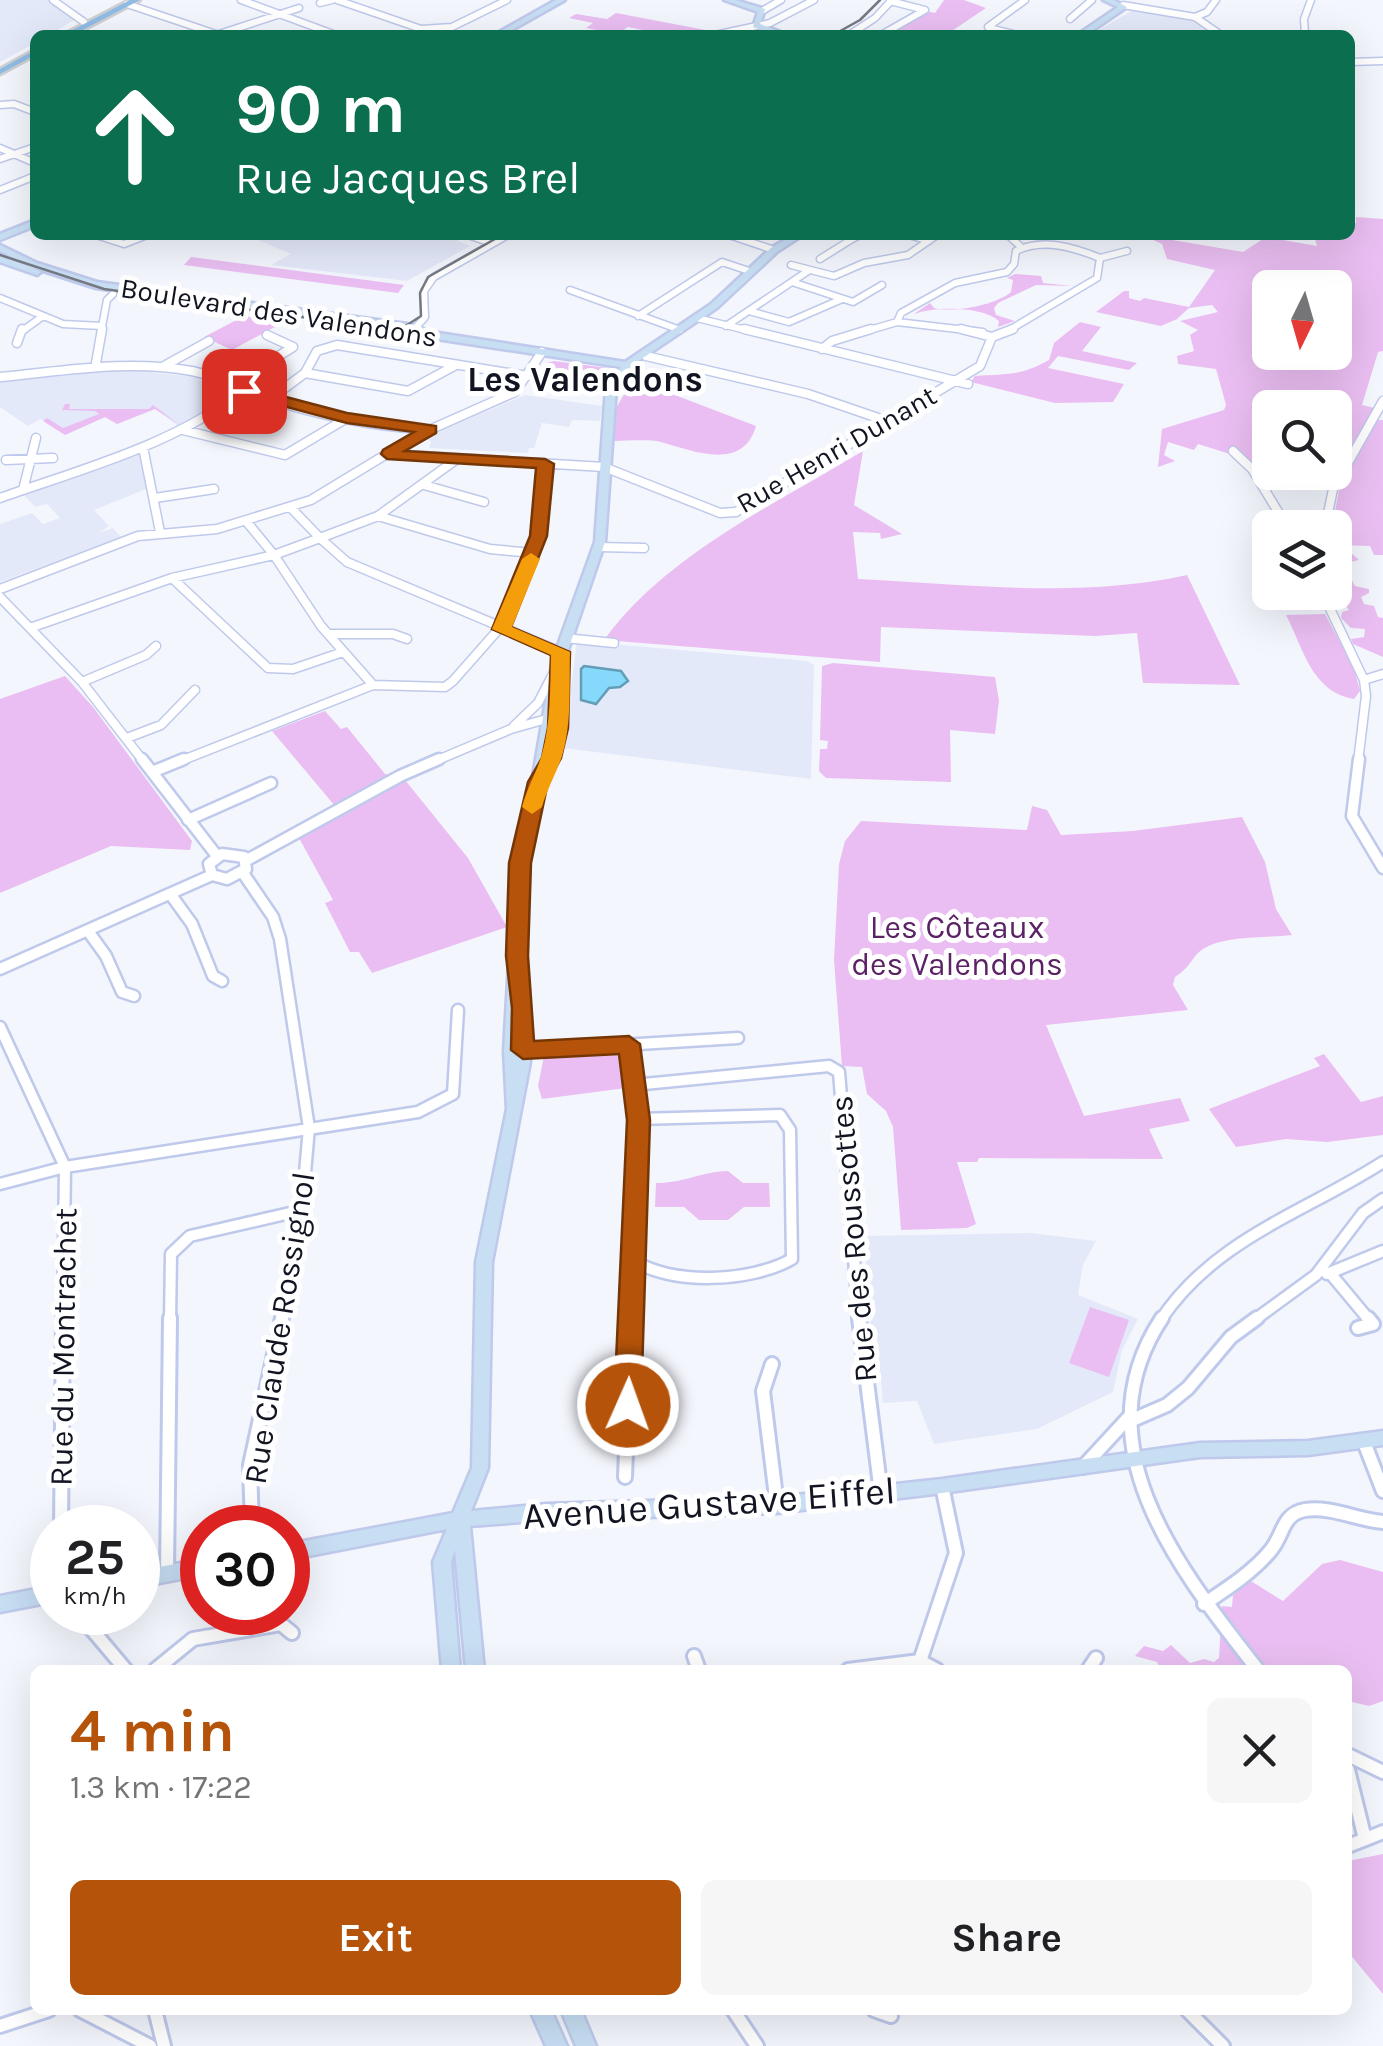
<!DOCTYPE html>
<html lang="en">
<head>
<meta charset="utf-8">
<style>
	:root { --surface:#fff; --page:#f6f6f6; --text:#202124; --muted:#757577; --accent:#b45309 }
	body { margin:0; font-family:Karla,sans-serif; background:var(--page); color:var(--text); height:100vh; display:flex; flex-direction:column; font-size:38px; white-space:nowrap }
	* { box-sizing:border-box; margin:0 }
	p { font-size:32px; color:var(--muted) }
	.icon { flex:none; width:55px; height:55px; fill:none; stroke:currentColor; stroke-width:2; stroke-linecap:round; stroke-linejoin:round }
	.map { position:relative; flex:1; overflow:hidden }
	.details { position:absolute; left:30px; top:1665px; width:1322px; height:350px; display:flex; flex-direction:column; background:var(--surface); border-radius:15px; box-shadow:0 10px 40px #0002 }
	.details>* { flex:none }
	.guide { position:absolute; left:30px; top:30px; width:1325px; height:210px; border-radius:15px; box-shadow:0 10px 40px #0002; background:#0b6e4f; color:#fff; overflow:hidden }
	.needle { width:65px; rotate:185deg }
	.controls { position:absolute; left:1252px; top:270px; display:grid; gap:20px }
	.controls a { display:grid; place-items:center; width:100px; height:100px; border-radius:15px; background:var(--surface); box-shadow:0 10px 40px #0002; font-size:50px }
	.speed { position:absolute; left:30px; top:1505px; display:flex; gap:20px; font-size:50px; font-weight:700; text-align:center }
	.speed>* { display:grid; place-content:center; width:130px; height:130px; border-radius:50%; background:var(--surface); box-shadow:0 10px 40px #0002; line-height:1 }
	.speed small { font-size:25px; font-weight:400 }
	.speed .limit { border:15px solid #d22; background:#fff; color:#111 }
	.pin { position:absolute; display:grid; place-items:center; width:85px; height:85px; color:#fff; margin:-42px; border-radius:20px; box-shadow:0 5px 15px #0006 }
	.me { position:absolute; width:110px; margin:-55px; rotate:2deg; stroke-linejoin:round; filter:drop-shadow(0 0 8px #0008) }
	.turn { display:flex; align-items:center; gap:35px; height:210px; padding:0 40px; font-size:45px }
	.turn .icon { width:130px; height:130px; stroke-width:2.5 }
	.turn b { display:block; font-size:70px; line-height:85px }
	.round { display:grid; place-items:center; flex:none; width:105px; height:105px; border-radius:15px; background:var(--page) }
	.overview { display:flex; align-items:center; justify-content:space-between; height:170px; padding:0 40px }
	h1 { font-size:60px; font-weight:700; line-height:75px; color:var(--accent) }
	.action { display:flex; gap:20px; margin-top:auto; padding:20px 40px }
	.action a { flex:1; height:115px; border-radius:15px; background:var(--accent); color:#fff; font-size:40px; font-weight:700; line-height:115px; text-align:center }
	.action a+a { background:var(--page); color:var(--text) }
	.map>svg:first-child { display:block }
	.built { fill:#e4e9fa }
	.green { fill:#eabef2; fill-rule:evenodd }
	.water { fill:#86d9fa; stroke:#639eb9; stroke-width:2.5 }
	.lines { fill:none; stroke-linecap:round; stroke-linejoin:round }
	.street-far3-casing { stroke:#bfc9eb; stroke-width:9 }
	.street-far2-casing { stroke:#bfc9eb; stroke-width:11 }
	.street-far1-casing { stroke:#bfc9eb; stroke-width:15 }
	.street-casing { stroke:#bfc9eb; stroke-width:18 }
	.secondary-casing { stroke:#bfc9eb; stroke-width:5 }
	.primary-casing { stroke:#d0d0d3; stroke-width:5 }
	.street-far3 { stroke:#fff; stroke-width:6 }
	.street-far2 { stroke:#fff; stroke-width:8 }
	.street-far1 { stroke:#fff; stroke-width:10 }
	.street { stroke:#fff; stroke-width:12 }
	.secondary { fill:#c7def3; fill-rule:evenodd }
	.primary { fill:#8fbce6; fill-rule:evenodd }
	.tram { stroke:#767983; stroke-width:2.5 }
	.route { fill:#b45309; stroke:#753606; stroke-width:2.5 }
	.slow { fill:#f59e0b }
	.labels { text-anchor:middle; stroke-width:10; stroke-linejoin:round; paint-order:stroke }
	.far-street-label { font-size:28px; fill:#121521; stroke:#fff }
	.park-label { font-size:32px; fill:#5b2365; stroke:#fff }
	.street-label { font-size:32px; fill:#121521; stroke:#fff }
	.far-district-label { font-size:35px; font-weight:bold; fill:#121521; stroke:#fff }
	.near-street-label { font-size:38px; fill:#121521; stroke:#fff }
</style>
</head>
<body>
<div class="map">
<svg width="1383" height="2046" viewBox="0 0 1383 2046">
	<rect width="100%" height="100%" fill="#f4f6fd"/>
	<path class="built" d="M0 0H50L77 18 50 35H35V43L0 62Z
		M1135 9 1193 19 1213 35H1090Z
		M257 235H445L470 246 407 281 271 265 291 254 251 237Z
		M81 369 153 370 152 373 192 376 217 388 219 401 204 414 178 426 155 409 117 424 105 417 65 435 41 419 28 426 0 407V380Z
		M525 395 602 406 600 421 572 420 569 427 542 423 534 448H529L528 453 429 448 431 442 426 437Z
		M137 454 141 455 146 489 94 510 109 526 99 533 113 528 121 537 0 582V524L32 513 43 524 60 518 47 504 35 507 24 495Z
		M577 641 807 661 814 665 811 779 563 748Z
		M1031 1233 1096 1241 1083 1265 1078 1295 1138 1319 1122 1350 1113 1392 1037 1429 934 1444 917 1401 883 1403 877 1336 870 1333 868 1325 873 1319 869 1316 872 1312 863 1236Z"/>
	<path class="green" d="M944 0H964L986 8 946 35H884L926 11 935 13Z
		M616 13 716 32 667 35 628 27 618 34 586 28 593 23 569 18 576 14 607 19Z
		M1356 217 1383 219V351L1378 352 1362 405 1375 408 1371 420H1383V555H1374L1370 546 1335 545 1332 527 1339 490 1303 486 1287 474 1276 473 1335 472V408H1270L1271 473 1259 479 1246 459 1198 444 1194 450 1168 442 1164 455 1175 461 1158 467 1162 429 1224 410 1226 405 1216 369 1178 364 1177 356 1194 351 1190 335 1198 330 1180 321 1218 312 1212 305 1189 308 1177 319 1161 326 1096 312 1124 291H1129V298L1140 301 1144 298 1189 307 1215 270 1167 259 1162 244 1153 240 1155 237 1243 252 1266 237 1317 246 1314 235H1350V223H1356ZM1270 288H1335V352H1270Z
		M191 257 404 285 398 293 184 265Z
		M1015 274 1041 276 1043 283 1072 286 1036 285 998 303 994 308 996 315 1015 321 998 327 999 321C983 306 934 306 914 314L930 303 934 308C954 313 996 305 1011 292L1013 280 1007 278Z
		M244 316 284 322 232 350 204 337Z
		M1080 322 1101 327 1082 351 1137 363 1129 370 1058 356 1048 368 1124 384 1113 402 1055 403 971 382 975 376C1005 374 1021 376 1049 360L1054 343Z
		M554 361 608 368 613 372 606 389 534 378 547 363Z
		M633 379 756 426C743 472 693 451 661 442 647 439 629 441 614 441L616 408Z
		M65 404H70L69 409H149L153 405 180 425 155 409 117 424 105 417 65 435 43 421 47 418 63 428 99 414 95 411 62 410Z
		M863 451 854 505 902 534 881 539 880 533 853 532 858 579C965 584 1080 599 1187 575L1240 685 1143 683 1137 633 1095 636 881 627 880 662 604 640C667 554 774 505 863 451Z
		M1335 547 1339 555 1349 551 1359 560 1343 564 1355 586 1369 589V593L1361 597 1364 604 1374 606 1378 617 1383 618V657L1353 644 1351 639 1364 637 1365 629 1351 628 1341 618 1342 612 1349 610 1335 590Z
		M1325 614 1354 668 1360 691 1354 699C1311 692 1303 647 1286 615Z
		M833 663 995 677 999 701 995 734 950 730 951 782 826 778 819 771 820 749H827L828 741 820 740 822 666Z
		M65 676 93 707 192 841 190 850 111 846 0 893V699Z
		M325 711 341 729 347 727 385 774 391 775 335 806 272 731Z
		M405 780 468 858 507 927 372 973 359 952H350L325 903 333 900 299 838Z
		M1032 806 1047 810 1061 835 1133 831 1242 817 1265 862 1276 909 1292 935C1267 938 1224 935 1203 949 1191 957 1192 966 1175 977L1173 985 1188 1010 1046 1025 1084 1116 1180 1098 1190 1121 1149 1129 1163 1159 979 1158 977 1162H957L976 1224 967 1228 901 1230 893 1127 886 1111 867 1094 862 1067 842 1066 834 960 839 864 845 841 861 821 1027 830Z
		M609 1052 624 1059 626 1088 542 1099 538 1086 544 1056Z
		M1324 1054 1361 1102 1383 1096V1135L1327 1142 1286 1139 1236 1147 1209 1109 1320 1066 1314 1058Z
		M728 1171 743 1183H769L770 1207H744L728 1220H699L684 1207H655L656 1183C685 1183 699 1172 728 1171Z
		M1090 1307 1129 1320 1109 1377 1069 1363Z
		M1340 1560 1383 1572V1701L1369 1706 1348 1701V1670H1161L1157 1662 1135 1656 1144 1646 1163 1651 1171 1645 1190 1663 1204 1659 1214 1662 1219 1658 1222 1606 1232 1607 1233 1595 1251 1581 1283 1601 1322 1564Z
		M1383 1854V1994L1348 1952V1861Z"/>
	<path class="water" d="M584 666 621 671 628 681 620 687 609 688 596 704 581 700V669Z"/>
	<g class="lines">
		<g class="street-far3-casing">
			<path id="street-far3" d="M53 0 84 22
				M241 0 336 35
				M337 0 421 29 452 27 507 0
				M320 3 332 0
				M127 4 219 35
				M1123 5 1195 17 1221 35
				M762 11 781 0
				M1195 17 1207 12 1216 0
				M1070 19 1092 0
				M988 27 1025 0
				M989 28 1017 35
				M216 35 299 8
				M715 35 770 23 814 0
				M849 35 875 18 892 0
				M881 35 925 10 890 1
				M1305 35 1304 19 1311 0
				M1350 62 1383 61
				M0 105 14 104 35 112
				M0 148 35 163
				M0 159 35 147
				M0 190 35 176
				M96 235 124 244 147 235
				M468 235 491 243
				M729 235 774 250
				M839 235 852 239 860 235
				M909 235 929 241
				M1008 235 1021 247
				M1100 258 1127 251
				M820 259 852 239
				M791 265 834 276 864 263 908 255 937 235
				M792 282 853 302 882 285
				M570 290 680 330
				M0 298 63 324 102 326
				M749 311 789 322 842 299
				M638 316 722 262 749 271
				M697 318 754 332
				M897 322 983 332
				M726 326 808 271
				M21 332 43 316
				M101 332 107 300 113 294
				M412 332 425 317 424 291 434 277 508 235
				M863 332 897 322 901 313 955 283 1007 272 1014 264 1016 251C1043 238 1073 247 1100 258
				M1006 332 1097 278 1100 258"/>
		</g>
		<g class="street-far2-casing">
			<path id="street-far2" d="M744 329 968 384
				M961 329 992 337
				M408 336 414 329
				M17 343 22 329
				M822 349 832 341 871 329
				M646 356 808 394 887 421
				M96 363 102 329
				M164 366 209 341
				M305 373 408 391 456 365
				M0 377C64 371 128 359 192 371 213 375 231 386 250 393 306 412 365 426 424 429
				M231 386 293 347 267 335
				M270 399 305 373 317 351 337 345 527 376
				M183 430 285 455 347 418
				M143 447 160 532
				M1233 451 1252 469 1288 528
				M389 454 604 467 720 513 736 512 980 366 992 337 1013 329
				M457 459 378 516 320 538 347 562 561 652
				M6 460 53 458
				M424 485 484 502
				M23 490 36 438
				M0 498C82 469 173 445 243 391
				M155 498 214 489
				M378 516 490 549 533 553
				M246 521 274 555 320 538 291 508
				M1325 528 1333 489 1383 401
				M599 547 644 548
				M172 578 268 668 293 669 343 652
				M0 589 138 536 217 529 311 500 418 435 515 392 542 352
				M1322 592 1364 680 1366 696 1358 762
				M0 597 82 682 144 762
				M30 628 172 578 274 555 321 626 373 685
				M328 634H393L407 639
				M565 638 614 643
				M1364 680 1383 674
				M82 682 146 655 156 646
				M514 726 538 703 554 672
				M127 738 161 725 195 690
				M178 762 373 685 445 687 453 681 505 622 538 537 545 464
				M433 762 511 729 550 718"/>
		</g>
		<g class="street-far1-casing">
			<path id="street-far1" d="M142 759 217 856
				M1359 759 1352 816 1383 868
				M152 772 184 759
				M188 820 271 783
				M222 854 244 857 246 869 227 879 212 875 209 864Z
				M247 860 400 776 439 759
				M243 873 273 917 280 939 309 1128 299 1240 281 1321
				M171 895 192 924 213 976 222 981
				M88 931 106 956 122 992 134 996
				M0 969 212 875
				M0 1027 65 1167 63 1321
				M629 1044 639 1119 631 1321
				M523 1051 738 1038
				M634 1085 829 1066 839 1072 859 1321
				M0 1184 65 1167 418 1112 453 1094 458 1010
				M633 1260C672 1286 752 1282 792 1259L790 1130 780 1115 639 1119
				M1330 1273 1370 1321
				M1327 1274 1383 1251
				M170 1321 171 1254 190 1236 303 1210
				M1160 1321C1214 1239 1304 1213 1383 1162
				M1253 1321 1316 1275 1363 1213 1383 1199"/>
		</g>
		<g class="street-casing">
			<path id="street" d="M859 1318 881 1493
				M1162 1318C1078 1445 1180 1570 1258 1670
				M1358 1328 1373 1324 1368 1318
				M772 1364 763 1391 777 1505
				M1130 1421 1167 1405 1188 1388 1231 1337 1257 1318
				M1364 1442 1383 1491
				M1083 1467 1129 1417
				M625 1477 631 1318
				M61 1528 63 1318
				M252 1528 250 1465 282 1318
				M167 1573 170 1318
				M1204 1604C1228 1588 1253 1572 1271 1550 1284 1534 1282 1514 1305 1510 1331 1506 1357 1520 1383 1522
				M77 1612 126 1670
				M694 1656 699 1670
				M920 1661 956 1553 942 1486
				M920 1661 937 1670
				M155 1670 193 1639 281 1624 292 1633
				M848 1670 920 1661
				M1088 1670 1096 1658
				M1348 1755 1383 1772
				M1348 1770 1365 1839
				M1348 1846 1383 1832
				M80 2010 150 2046
				M155 2010 164 2046
				M733 2010 757 2046
				M874 2010 891 2016
				M1187 2010 1223 2046
				M0 2026 49 2010"/>
		</g>
		<g class="secondary-casing">
			<path id="secondary" d="M556 0H565L503 35H494Z
				M724 0H735L765 9 760 24 788 35H777L753 27 758 12Z
				M1103 0H1113L1127 7 1086 35H1077L1118 7Z
				M35 220V226L0 240V234Z
				M793 235H803L777 252 717 308 634 364V368L630 369 616 388 605 542 565 659 553 729H561L563 732 557 759 544 780 527 856 521 986 527 988 529 991 530 1062 492 1262 488 1468 471 1511 547 1504 777 1497 942 1479 1200 1443 1308 1441 1383 1431V1445L1308 1455 1200 1457 942 1493 777 1513 547 1520 470 1526 484 1670H466L455 1550 451 1562 460 1670H442L433 1562 447 1529 288 1560V1544L453 1513 472 1468 476 1262 507 1109 504 1051 515 856 532 782 553 659 595 542 606 388 621 367 430 338 405 330 96 288 31 267 41 272 37 275 0 262V256L31 267 0 251V245L37 263 97 282 407 324 432 332 625 362 711 304 771 248Z
				M202 1559V1575L138 1587V1571Z
				M52 1586V1602L0 1612V1596Z
				M530 2010H551L567 2046H546Z
				M561 2010H581L596 2046H576Z"/>
		</g>
		<g class="primary-casing">
			<path id="primary" d="M130 0H140L73 35H63Z
				M35 50V55L0 74V69Z"/>
		</g>
		<use href="#street-far3" class="street-far3"/>
		<use href="#street-far2" class="street-far2"/>
		<use href="#street-far1" class="street-far1"/>
		<use href="#street" class="street"/>
		<use href="#secondary" class="secondary"/>
		<use href="#primary" class="primary"/>
		<path class="tram" d="M833 35 860 20 880 0
			M0 255 104 289 388 329 404 327 421 316 420 293 428 277 502 235"/>
	</g>
	<path class="route" d="M244 386 347 413 436 426V433L405 451 545 459 554 464 547 536 511 627 570 652 568 728 561 758 548 782 531 863 528 956 534 1041 629 1036 640 1044 650 1120 641 1405 637 1413 628 1416 618 1413 614 1405 627 1120 619 1054 523 1059 511 1050 512 1008 506 956 509 863 528 782 542 758 548 728 551 655 492 629 530 536 536 468 387 459 381 454 383 450 414 432 347 423 238 394V387Z"/>
	<path class="slow" d="M531 553 540 559 512 627 570 652C569 686 572 723 562 756 556 774 547 789 542 807L532 814 522 807C527 788 537 772 542 754 551 722 550 688 551 655L492 629 522 559Z"/>
	<g class="labels">
		<g class="far-street-label">
			<text transform="translate(279 312) rotate(9)" y="10">Boulevard des Valendons</text>
			<text transform="translate(836 449) rotate(-30)" y="10">Rue Henri Dunant</text>
		</g>
		<g class="park-label">
			<text x="957" y="938">Les Côteaux<tspan x="957" dy="37">des Valendons</tspan></text>
		</g>
		<g class="street-label">
			<text transform="translate(853 1239) rotate(-95)" y="11">Rue des Roussottes</text>
			<text transform="translate(279 1328) rotate(-81)" y="11">Rue Claude Rossignol</text>
			<text transform="translate(63 1347) rotate(-89)" y="11">Rue du Montrachet</text>
		</g>
		<g class="far-district-label">
			<text x="585" y="391">Les Valendons</text>
		</g>
		<g class="near-street-label">
			<text transform="translate(709 1503) rotate(-4)" y="13">Avenue Gustave Eiffel</text>
		</g>
	</g>
</svg>
<div class="controls">
<a><svg class="needle" viewBox="-14 -14 28 28"><path d="M0-13l5 13h-10z" fill="#e53935"/><path d="M0 13l5-13h-10z" fill="#757577"/></svg></a>
<a><svg class="icon" aria-label="search" viewBox="0 0 24 24"><circle cx="10" cy="10" r="6"/><path d="M15 15l6 6"/></svg></a>
<a><svg class="icon" aria-label="layers" viewBox="0 0 24 24"><path d="M12 4l9 5-9 5-9-5zM3 14l9 5 9-5"/></svg></a>
</div>
<div class="speed"><div>25<small>km/h</small></div><div class="limit">30</div></div>
<div class="pin" style="left:244px;top:391px;background:#d93025"><svg class="icon" aria-label="arrive" viewBox="0 0 24 24"><path d="M6 21V4h12l-3 4 3 4H6"/></svg></div>
<svg class="me" style="left:628px;top:1405px" viewBox="-20 -20 40 40"><circle r="17" fill="#b45309" stroke="#fff" stroke-width="3"/><path d="M0-11L8 9 0 5-8 9z" fill="#fff"/></svg>
<div class="guide">
<div class="turn"><svg class="icon" aria-label="ahead" viewBox="0 0 24 24"><path d="M12 20V5M6 11l6-6 6 6"/></svg><div><b>90 m</b>Rue Jacques Brel</div></div>
</div>
<section class="details">
<div class="overview"><div><h1>4 min</h1><p>1.3 km · 17:22</p></div><a class="round"><svg class="icon" aria-label="close" viewBox="0 0 24 24"><path d="M6 6l12 12M18 6L6 18"/></svg></a></div>
<div class="action"><a>Exit</a><a>Share</a></div>
</section>
</div>
</body>
</html>
